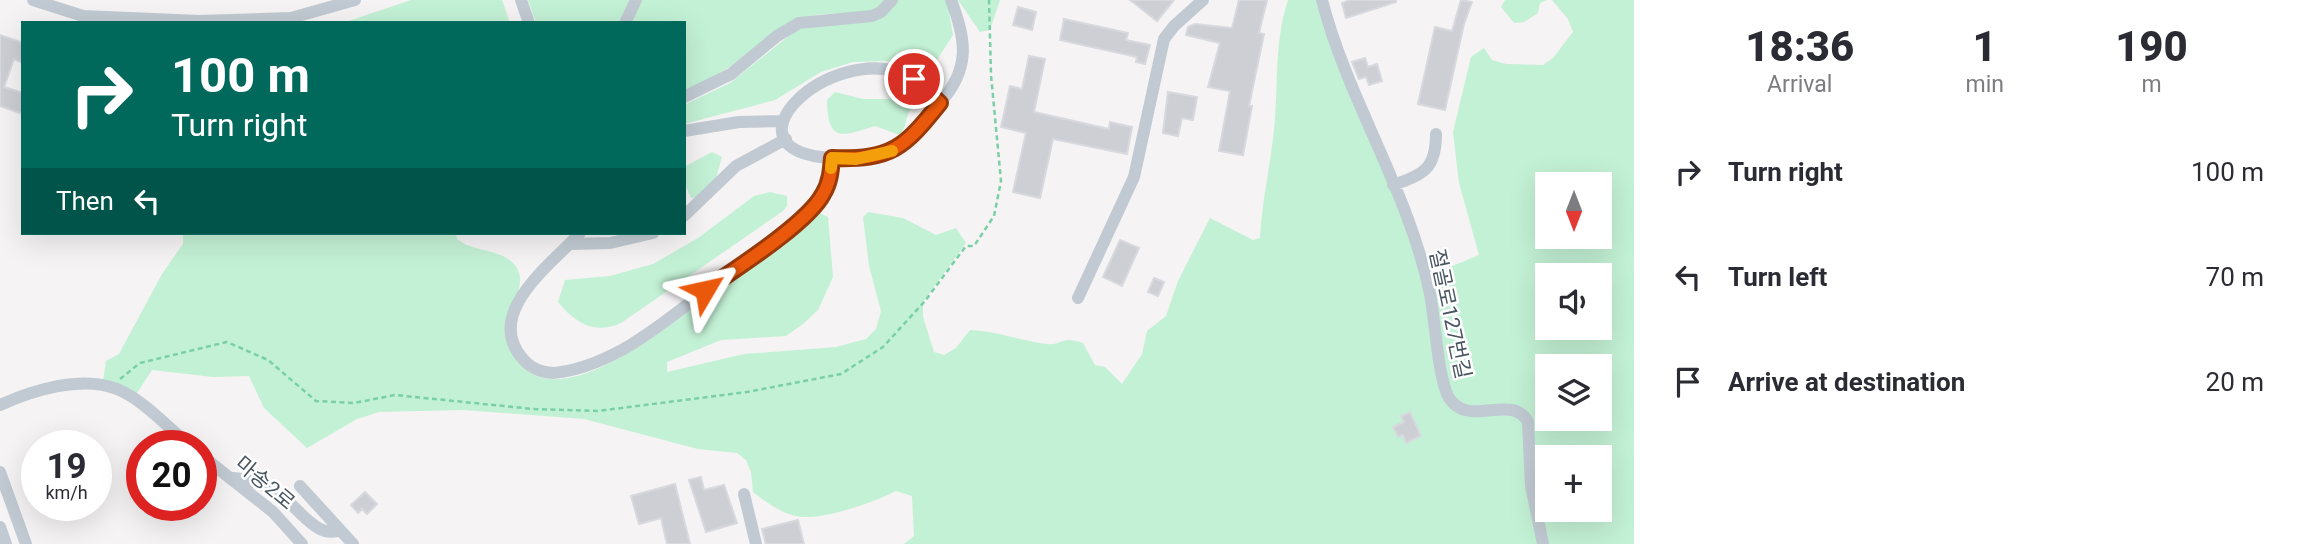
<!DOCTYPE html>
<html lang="en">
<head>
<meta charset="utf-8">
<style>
	:root { --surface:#fff; --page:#f2f2f3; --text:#2b2b33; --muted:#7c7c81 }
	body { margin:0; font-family:Roboto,"Noto Sans KR",sans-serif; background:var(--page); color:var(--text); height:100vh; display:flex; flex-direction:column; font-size:26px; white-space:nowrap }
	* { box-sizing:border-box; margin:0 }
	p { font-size:23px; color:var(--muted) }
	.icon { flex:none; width:38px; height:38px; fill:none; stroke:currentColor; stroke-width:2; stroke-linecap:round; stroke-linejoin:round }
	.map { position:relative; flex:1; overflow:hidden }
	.side { display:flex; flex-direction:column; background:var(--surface); width:665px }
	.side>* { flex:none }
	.hud { position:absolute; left:21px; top:21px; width:665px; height:214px; border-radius:0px; box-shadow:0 7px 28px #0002; background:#00695c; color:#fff; overflow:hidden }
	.needle { width:46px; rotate:180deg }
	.controls { position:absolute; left:1535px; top:172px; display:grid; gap:14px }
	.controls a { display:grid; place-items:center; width:77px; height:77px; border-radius:0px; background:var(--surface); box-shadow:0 7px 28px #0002; font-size:35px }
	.speed { position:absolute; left:21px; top:430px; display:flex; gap:14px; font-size:35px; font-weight:700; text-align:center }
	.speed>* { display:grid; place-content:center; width:91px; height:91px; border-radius:50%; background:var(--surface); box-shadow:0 7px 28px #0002; line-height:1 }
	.speed small { font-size:18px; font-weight:400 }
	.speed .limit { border:10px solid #d22; background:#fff; color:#111 }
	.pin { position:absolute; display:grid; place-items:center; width:60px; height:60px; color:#fff; margin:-30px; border:4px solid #fff; border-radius:50%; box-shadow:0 2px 7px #0007 }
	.me { position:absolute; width:77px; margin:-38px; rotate:54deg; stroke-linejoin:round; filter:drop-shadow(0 0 5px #0008) }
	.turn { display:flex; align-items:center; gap:24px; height:147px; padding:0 35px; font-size:32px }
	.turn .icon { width:91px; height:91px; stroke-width:2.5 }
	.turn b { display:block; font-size:49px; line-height:60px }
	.then { display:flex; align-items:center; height:66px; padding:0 35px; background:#0003; gap:14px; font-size:26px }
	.eta { display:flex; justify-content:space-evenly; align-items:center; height:119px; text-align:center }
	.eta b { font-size:42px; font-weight:800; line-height:49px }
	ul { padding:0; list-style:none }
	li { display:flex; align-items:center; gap:21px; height:105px; padding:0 35px }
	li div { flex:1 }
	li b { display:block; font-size:26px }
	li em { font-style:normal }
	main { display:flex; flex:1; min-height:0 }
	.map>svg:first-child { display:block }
	.green { fill:#c3f1d5; fill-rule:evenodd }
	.building { fill:#cdcfd5; stroke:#d7d9de; stroke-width:2 }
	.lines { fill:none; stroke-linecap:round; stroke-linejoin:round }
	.path { stroke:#7ad0a6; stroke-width:2.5; stroke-dasharray:5 3.5; stroke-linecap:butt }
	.minor { stroke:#c1cad2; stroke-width:12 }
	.route-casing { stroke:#983908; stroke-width:18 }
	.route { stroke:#ea580c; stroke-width:12 }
	.slow { stroke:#f59e0b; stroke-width:12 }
	.labels { text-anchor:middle; stroke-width:5; stroke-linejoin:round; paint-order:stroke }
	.street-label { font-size:21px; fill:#4a5661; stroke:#fff }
</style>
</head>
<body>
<main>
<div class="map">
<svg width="1634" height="544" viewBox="0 0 1634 544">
	<rect width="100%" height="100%" fill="#f5f3f3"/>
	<path class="green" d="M411 0H502L510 23H343Z
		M528 0H631L620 23H536Z
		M642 0H947L953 35 931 69 922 72 887 61 853 62 821 72 775 100 684 124V105L730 83 795 31 844 14C794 12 783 27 746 55 727 70 706 81 684 92V23H630Z
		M958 0H1000L990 30 980 32Z
		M1288 0H1318L1426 277 1479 255 1459 183 1453 132 1471 57 1484 48 1492 60 1506 64 1543 65 1553 58 1573 32 1568 19 1552 0H1634V544H904L914 536 912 496 896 491C875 502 819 522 796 516 779 512 766 502 753 492L751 472 746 460 737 453 698 449 584 419 463 410 379 412 357 419 307 448 264 408 249 376 213 377 152 370 135 396 103 381 106 361 119 354 162 274 183 244V233H456L457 239C472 252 499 248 514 264 537 291 485 321 519 363 562 416 670 325 708 296 719 288 732 282 744 274 770 256 794 234 817 212L828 217 833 277 818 310 803 324 786 336 721 340 667 362V372L744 354 836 347 866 339 876 329 881 311 869 266 863 217 868 212 903 218 936 235 956 228 966 243 923 302V317L934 352 944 355 956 348 970 330C997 331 1021 341 1047 344 1064 346 1059 335 1083 343L1095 365 1105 367 1122 384 1142 354 1147 331 1166 316 1178 281 1210 218 1253 240 1260 238C1262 198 1272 159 1275 119 1278 78 1275 40 1288 0ZM1547 184H1600V236H1547ZM1547 275H1600V327H1547ZM1547 366H1600V418H1547ZM1547 457H1600V509H1547Z
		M1505 0H1547L1540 3 1538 13 1524 22 1514 23 1501 7Z
		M835 92 863 99H910L913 106C905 115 907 127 900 135L875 126C842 136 828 144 827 100Z
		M712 152 722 157 716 178 696 198H691L684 182V167Z
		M770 192 787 196V206L783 211 621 323C595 335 575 323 558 302L565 280 610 276 653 264 698 238 754 196Z"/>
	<path class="building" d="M1130 0H1174L1157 21Z
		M1239 0H1267L1259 33 1264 34 1249 106H1252L1243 155 1219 151 1230 91 1208 87 1220 43 1186 35 1188 27 1195 24 1232 28Z
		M1350 0H1396V2L1346 18 1342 3Z
		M1461 0 1472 2 1464 24 1445 110 1418 104 1435 27 1452 31Z
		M1018 7 1036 12 1032 30 1013 25Z
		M1064 19 1128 33 1126 40 1150 45 1145 64 1136 62 1137 57 1060 40Z
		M0 35 23 43V63L14 59 4 87 23 93V114L0 106Z
		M1029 56 1045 59 1034 112 1109 129 1110 122 1132 127 1127 154 1053 139 1040 198 1013 192 1026 133 1001 127 1010 86 1022 89Z
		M1365 58 1368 67 1377 64 1382 81 1369 85 1366 77 1359 79 1352 62Z
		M1168 92 1197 97 1193 120 1182 118 1178 136 1163 133Z
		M1120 240 1139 248 1122 286 1103 277Z
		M1154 278 1164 282 1158 296 1148 292Z
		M1410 412 1421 436 1406 443 1403 435 1398 437 1393 427 1404 422 1401 416Z
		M701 477 704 490 724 485 737 523 706 532 689 480Z
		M675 484 690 544H667L661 518 639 524 631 496Z
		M365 492 377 504 367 514 362 509 358 513 351 505Z
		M798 520 804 544H766L762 529Z"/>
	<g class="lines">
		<path class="path" d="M120 379 140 363 227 342 268 360 316 401 354 403 395 395 533 409 598 411 747 392 841 374 883 347 925 301 966 246H974L994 216 1001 181 991 75 989 0"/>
		<path class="minor" d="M33 0 83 16 199 21 291 18 355 0
			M521 0 529 23
			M1322 0C1348 101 1409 191 1430 294 1435 319 1438 379 1449 398 1469 429 1512 392 1528 422L1531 486 1543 544
			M625 23 636 0
			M684 97 731 74 777 36 799 23 872 16 881 12 892 0
			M684 131 739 122 783 121
			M832 158C892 160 904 148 940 103
			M1393 185C1424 174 1436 169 1436 134
			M684 216 736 166 786 139
			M580 233C553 263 482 313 523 359 532 370 547 375 561 372 623 362 673 314 721 279 754 256 792 233 818 203 829 190 830 174 832 158 715 151 829 41 907 75 920 81 930 93 940 103 970 69 967 41 951 0
			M570 244 610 243 653 233
			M1078 298 1134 177 1164 39 1174 26 1203 0
			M0 405C33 390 82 375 117 389 144 400 168 428 191 446
			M201 455 273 512 302 544
			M0 472 26 544
			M233 478C248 479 269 486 281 495 297 507 318 540 340 530
			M300 486 353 544
			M744 494 756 544
			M0 527 6 544"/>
	</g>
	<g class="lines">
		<g class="route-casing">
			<path id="route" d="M705 290C734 270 808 223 823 194 830 183 831 170 832 158 892 160 904 148 940 103L914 79"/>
		</g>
		<use href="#route" class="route"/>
		<path class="slow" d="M831 168 832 158 856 159 892 151"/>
	</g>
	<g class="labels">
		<g class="street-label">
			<text transform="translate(1450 314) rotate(78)" y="7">절골로127번길</text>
			<text transform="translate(265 483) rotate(40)" y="7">마송2로</text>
		</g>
	</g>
</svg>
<div class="controls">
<a><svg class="needle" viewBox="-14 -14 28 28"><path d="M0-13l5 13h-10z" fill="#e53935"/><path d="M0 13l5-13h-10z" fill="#7c7c81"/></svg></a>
<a><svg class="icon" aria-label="sound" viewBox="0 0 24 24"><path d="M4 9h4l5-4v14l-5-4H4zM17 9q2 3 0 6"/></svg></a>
<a><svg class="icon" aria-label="layers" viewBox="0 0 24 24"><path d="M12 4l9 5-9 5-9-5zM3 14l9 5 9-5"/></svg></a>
<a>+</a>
</div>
<div class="speed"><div>19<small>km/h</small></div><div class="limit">20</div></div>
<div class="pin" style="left:914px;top:79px;background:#d93025"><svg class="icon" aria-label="arrive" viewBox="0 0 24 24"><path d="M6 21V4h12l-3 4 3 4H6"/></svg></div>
<svg class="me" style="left:705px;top:290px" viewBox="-20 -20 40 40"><path d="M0-17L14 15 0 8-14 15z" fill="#ea580c" stroke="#fff" stroke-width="4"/></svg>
<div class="hud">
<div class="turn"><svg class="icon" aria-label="right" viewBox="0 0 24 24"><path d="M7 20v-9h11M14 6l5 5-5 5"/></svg><div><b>100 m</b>Turn right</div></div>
<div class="then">Then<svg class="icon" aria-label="left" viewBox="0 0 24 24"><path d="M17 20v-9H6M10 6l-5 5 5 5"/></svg></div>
</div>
</div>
<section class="side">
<div class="eta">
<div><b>18:36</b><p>Arrival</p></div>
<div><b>1</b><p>min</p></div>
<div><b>190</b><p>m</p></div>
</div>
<ul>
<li><svg class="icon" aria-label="right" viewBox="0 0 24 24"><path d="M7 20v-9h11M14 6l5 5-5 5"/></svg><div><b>Turn right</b></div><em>100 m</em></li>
<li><svg class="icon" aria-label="left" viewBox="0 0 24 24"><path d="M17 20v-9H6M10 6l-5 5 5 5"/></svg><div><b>Turn left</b></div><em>70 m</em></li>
<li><svg class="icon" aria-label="arrive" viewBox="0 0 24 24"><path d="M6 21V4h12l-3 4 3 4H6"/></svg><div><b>Arrive at destination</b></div><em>20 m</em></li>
</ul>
</section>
</main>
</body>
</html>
